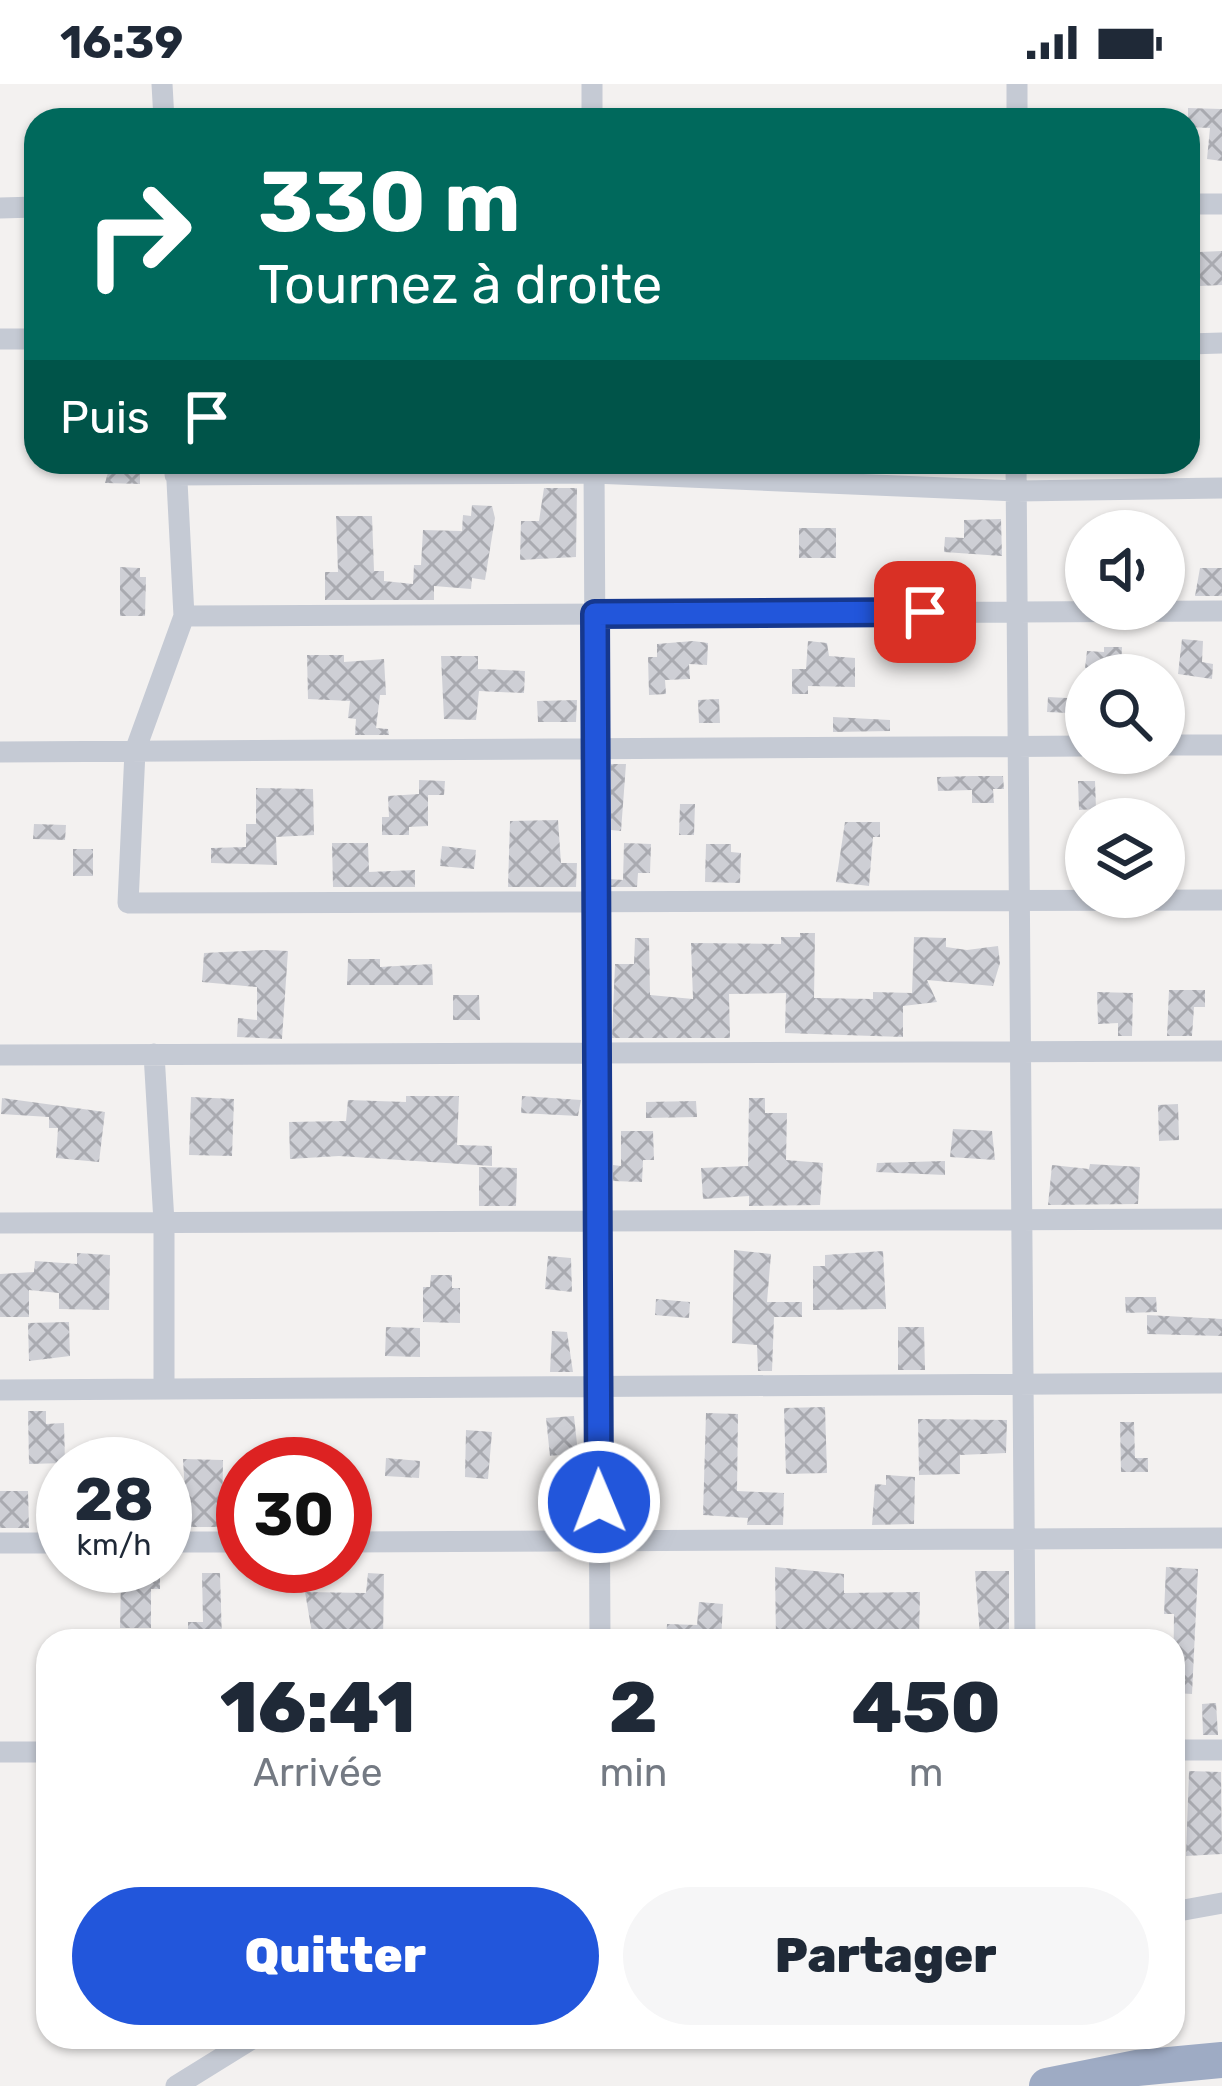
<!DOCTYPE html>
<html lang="fr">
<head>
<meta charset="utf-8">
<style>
	:root { --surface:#fff; --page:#f6f6f7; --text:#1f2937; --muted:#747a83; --accent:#2256db }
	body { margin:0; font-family:Rubik,sans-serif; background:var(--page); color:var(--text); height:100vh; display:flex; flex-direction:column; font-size:45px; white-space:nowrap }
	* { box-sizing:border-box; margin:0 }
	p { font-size:39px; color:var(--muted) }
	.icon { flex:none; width:66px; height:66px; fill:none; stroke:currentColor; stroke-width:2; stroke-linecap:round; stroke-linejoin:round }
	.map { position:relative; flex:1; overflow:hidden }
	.panel { position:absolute; left:36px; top:1545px; width:1149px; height:420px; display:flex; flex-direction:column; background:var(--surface); border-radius:36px; box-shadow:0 3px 9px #0004 }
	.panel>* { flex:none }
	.hud { position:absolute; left:24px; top:24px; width:1176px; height:366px; border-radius:36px; box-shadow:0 3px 9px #0004; background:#00695c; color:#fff; overflow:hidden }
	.fabs { position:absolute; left:1065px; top:426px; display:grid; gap:24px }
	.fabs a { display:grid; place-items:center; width:120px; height:120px; border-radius:50%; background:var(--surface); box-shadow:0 3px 9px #0004; font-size:60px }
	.speed { position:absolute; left:36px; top:1353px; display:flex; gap:24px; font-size:60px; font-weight:700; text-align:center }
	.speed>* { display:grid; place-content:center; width:156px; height:156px; border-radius:50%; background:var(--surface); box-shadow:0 3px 9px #0004; line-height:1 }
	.speed small { font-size:30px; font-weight:400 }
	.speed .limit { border:18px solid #d22; background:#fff; color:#111 }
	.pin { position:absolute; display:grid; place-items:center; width:102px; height:102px; color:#fff; margin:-51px; border-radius:24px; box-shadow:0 6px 18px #0006 }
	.me { position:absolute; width:132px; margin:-66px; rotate:359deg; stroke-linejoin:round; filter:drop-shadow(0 0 9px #0008) }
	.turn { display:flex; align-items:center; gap:42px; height:252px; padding:0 36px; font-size:54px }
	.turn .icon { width:156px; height:156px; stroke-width:2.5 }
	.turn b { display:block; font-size:84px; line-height:102px }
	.then { display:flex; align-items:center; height:114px; padding:0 36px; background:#0003; gap:24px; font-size:45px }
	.eta { display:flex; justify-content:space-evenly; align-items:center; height:204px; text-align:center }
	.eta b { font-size:72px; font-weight:800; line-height:84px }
	.action { display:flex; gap:24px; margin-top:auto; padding:24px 36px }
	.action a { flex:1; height:138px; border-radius:72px; background:var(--accent); color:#fff; font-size:48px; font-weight:800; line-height:138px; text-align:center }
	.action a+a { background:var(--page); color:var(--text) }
	.status { display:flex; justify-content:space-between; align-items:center; height:84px; padding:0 60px; background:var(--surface); direction:ltr }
	.status svg { height:33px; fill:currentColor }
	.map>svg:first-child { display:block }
	.building { fill:url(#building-cross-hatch) }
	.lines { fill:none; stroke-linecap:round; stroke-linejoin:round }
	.minor { stroke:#c5cad4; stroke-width:21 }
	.trunk { stroke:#9eabc4; stroke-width:36 }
	.route-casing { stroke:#16388e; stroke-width:30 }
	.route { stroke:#2256db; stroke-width:21 }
</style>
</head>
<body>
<div class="status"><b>16:39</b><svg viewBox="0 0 49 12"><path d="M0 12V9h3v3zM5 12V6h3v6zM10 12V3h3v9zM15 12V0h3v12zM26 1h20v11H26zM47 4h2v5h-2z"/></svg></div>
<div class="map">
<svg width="1222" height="2002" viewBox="0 0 1222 2002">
	<defs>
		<pattern id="building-cross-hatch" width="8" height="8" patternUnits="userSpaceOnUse" patternTransform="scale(3)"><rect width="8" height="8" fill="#cecfd5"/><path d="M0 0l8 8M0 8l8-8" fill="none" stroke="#a9aab0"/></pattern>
	</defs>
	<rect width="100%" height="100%" fill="#f3f1f0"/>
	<path class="building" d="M1188 24 1222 25V77L1207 75 1210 44 1188 43Z
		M1222 167V201L1200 202 1199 168Z
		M111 378H140V400L105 399Z
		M544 404H577L576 473 520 476 521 437H539Z
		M472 421 492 422 495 434 485 496 472 494 471 505 434 502V516H325V488H338L336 432H372L374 487H384V497L413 500 414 481H421L423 446 462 447 463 431 471 432Z
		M1001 435 1002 472 944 468 945 453 964 454V436Z
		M799 444H836V474H799Z
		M120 483 140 484V493H146L145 532H120Z
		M1200 484H1222V512H1195Z
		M1182 555 1203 557 1202 578 1213 580 1212 595 1178 590Z
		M693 557 708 559 707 581 689 580 690 595 665 596 666 610 649 611 648 573H657V560Z
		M808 557 827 559 829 572 855 574V603L808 602V610H792V585H806Z
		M1104 563H1122L1121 586 1085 584 1087 567 1104 568Z
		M307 571H344V578L384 575 386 611H380L376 644 388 645 389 651H355L356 635 348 634 350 617 308 615Z
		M441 572H478V585L525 587 524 609 479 607 476 636 444 635Z
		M1048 613 1086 615V647H1069V629L1047 628Z
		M719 615 720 639H699L698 616Z
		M577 616 576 638H538L537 617Z
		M833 633 890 636V647L833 648Z
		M611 680H626L621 747 611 746Z
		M973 692H1003L1004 705H993L994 719H972V706L938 707 937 693Z
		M419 696 445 697 444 711H428V742L409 743V751H382V733H389L388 712 419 710Z
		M1078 697H1095L1096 725 1079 726Z
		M256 704 313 705 314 751 276 753 277 781 211 779V764L246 763V740H256Z
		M680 720H695L694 751H679Z
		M558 736 561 779H577L576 803H508L510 737Z
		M845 738H880V753H873L869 802 836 798Z
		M34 740 66 741 65 756 33 755Z
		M332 759H368L369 788 415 786V803H333Z
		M624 759 651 760 650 789H638L637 803H611V795L623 796Z
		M706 760H731V768L741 769 740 799 705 798Z
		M442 762 476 766 474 785 440 782Z
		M73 765H93V792H73Z
		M800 849H815L814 914 873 915V908L912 909 914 853 946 854V863L967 866 998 862 1000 879 993 902 927 896 937 918 903 922V953L785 949 786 909 729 910 730 954H612L615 880H634L635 854H649L650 911 693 915 691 859 781 860V853H800Z
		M266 866 288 867 282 955 237 953 238 934 257 936V903L202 898 204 869Z
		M348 875H380V883L432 880 433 901H347Z
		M1169 906H1205V923H1194L1192 952H1167Z
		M1097 908 1133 909 1132 952H1118V939L1098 940Z
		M453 911H479L480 936H453Z
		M406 1012H459L457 1061 492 1062V1082L339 1072 290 1075 289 1038 346 1037 348 1016 406 1018Z
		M522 1012 581 1016 578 1032 521 1029Z
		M191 1013 234 1015 232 1072 189 1071Z
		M2 1014 105 1028 99 1078 56 1074 58 1044H49V1033L1 1030Z
		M749 1014H765V1029H787L786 1076 823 1079 820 1121 749 1122V1112L703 1115 701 1084 748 1082Z
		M696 1017 697 1033 646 1034V1018Z
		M1178 1020 1179 1056 1159 1057 1158 1021Z
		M953 1045 992 1047 995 1076 950 1073Z
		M621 1047H653L654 1076H643L642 1098 613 1097V1081L621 1082Z
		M945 1077V1091L876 1088 877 1079Z
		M1090 1080 1140 1083 1138 1120 1048 1121 1052 1081 1089 1085Z
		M479 1083 517 1084 516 1122H479Z
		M734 1166 771 1170 767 1218H802V1233H774L772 1287H758L757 1261 732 1259Z
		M883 1167 886 1225 813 1226V1182H825V1171Z
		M77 1169 110 1171 109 1226 59 1225V1209L29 1206V1233H0V1190L34 1188 35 1177 77 1180Z
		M548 1172 571 1174 572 1208 545 1205Z
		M431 1191H452V1204H460V1239L423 1238V1203H430Z
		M1125 1213H1156L1157 1228 1126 1229Z
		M656 1215 690 1218 689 1234 655 1231Z
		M1147 1231 1222 1235V1252L1147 1250Z
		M69 1238 70 1272 29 1277 28 1239Z
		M386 1243 420 1244V1273L385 1272Z
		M898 1243H924L925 1286H898Z
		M552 1247 567 1248 573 1288H550Z
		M825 1323 827 1389 786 1390 784 1324Z
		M28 1327H46V1340L64 1339 65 1379 29 1380Z
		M706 1329 738 1330 737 1407 784 1409 783 1441H747L748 1434 703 1431Z
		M574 1332 578 1369 550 1372 546 1334Z
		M918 1335 1007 1336 1006 1369 960 1371V1390L919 1391Z
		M1120 1338H1134L1135 1374H1148V1388H1121Z
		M466 1346 492 1348 488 1395 465 1393Z
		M386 1374 420 1377 419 1394 385 1392Z
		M183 1375 223 1376 222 1443H187Z
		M886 1391 915 1393 914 1440 872 1441 875 1400 886 1401Z
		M0 1407H28L29 1444H0Z
		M775 1483 844 1490V1509L920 1508 919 1556 776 1557Z
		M1166 1483 1198 1485 1192 1610 1173 1609 1174 1530H1164Z
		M975 1487H1009V1553L980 1552Z
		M202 1489H220L222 1557H188V1538H203Z
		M368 1489 384 1490 383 1557 312 1549 305 1508 366 1509Z
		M121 1490 160 1491V1505H151V1544H120Z
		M699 1518 723 1520 721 1557H666L667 1540 697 1541Z
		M1216 1619 1218 1651H1203L1202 1620Z
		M1189 1687 1221 1688 1222 1770 1186 1772Z"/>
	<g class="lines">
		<path class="minor" d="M162 0 164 36
			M592 0V36
			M1017 0V36
			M1188 120H1222
			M0 124 36 123
			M0 255H36
			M1188 260 1222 259
			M176 378 184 532 135 667 128 819 1222 816
			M594 378 600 1557
			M1016 378 1025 1557
			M175 391 594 389 1017 407 1222 404
			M184 532 1222 527
			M1164 661H1222
			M0 668 1086 662
			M154 970 164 1138V1305
			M0 971 1222 967
			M0 1139 1222 1135
			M0 1306 1222 1299
			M165 1458H243
			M345 1458 1222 1454
			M0 1459H63
			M1173 1666H1222
			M0 1668H48
			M1173 1828 1222 1819
			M176 2002 255 1953"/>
		<path class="trunk" d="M1047 2002 1137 1984 1222 1976"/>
	</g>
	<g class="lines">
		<g class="route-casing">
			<path id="route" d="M599 1418 595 530 925 528"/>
		</g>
		<use href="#route" class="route"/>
	</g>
</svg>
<div class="fabs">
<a><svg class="icon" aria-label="sound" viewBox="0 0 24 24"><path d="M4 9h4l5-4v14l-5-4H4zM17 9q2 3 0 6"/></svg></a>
<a><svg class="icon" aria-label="search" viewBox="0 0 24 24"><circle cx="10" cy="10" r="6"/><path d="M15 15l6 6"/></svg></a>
<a><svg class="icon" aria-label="layers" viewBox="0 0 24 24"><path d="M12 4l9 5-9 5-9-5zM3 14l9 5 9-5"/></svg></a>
</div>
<div class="speed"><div>28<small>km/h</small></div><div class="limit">30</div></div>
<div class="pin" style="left:925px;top:528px;background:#d93025"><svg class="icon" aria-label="arrive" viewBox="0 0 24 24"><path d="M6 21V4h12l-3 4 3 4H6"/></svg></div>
<svg class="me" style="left:599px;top:1418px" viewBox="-20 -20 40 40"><circle r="17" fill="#2256db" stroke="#fff" stroke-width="3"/><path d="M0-11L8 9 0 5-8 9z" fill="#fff"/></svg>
<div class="hud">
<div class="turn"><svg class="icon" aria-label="right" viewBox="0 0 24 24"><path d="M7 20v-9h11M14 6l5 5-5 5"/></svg><div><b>330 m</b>Tournez à droite</div></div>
<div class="then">Puis<svg class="icon" aria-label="arrive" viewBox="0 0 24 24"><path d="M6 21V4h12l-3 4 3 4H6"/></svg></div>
</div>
<section class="panel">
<div class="eta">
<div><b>16:41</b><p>Arrivée</p></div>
<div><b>2</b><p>min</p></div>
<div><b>450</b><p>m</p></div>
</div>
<div class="action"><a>Quitter</a><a>Partager</a></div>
</section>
</div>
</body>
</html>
